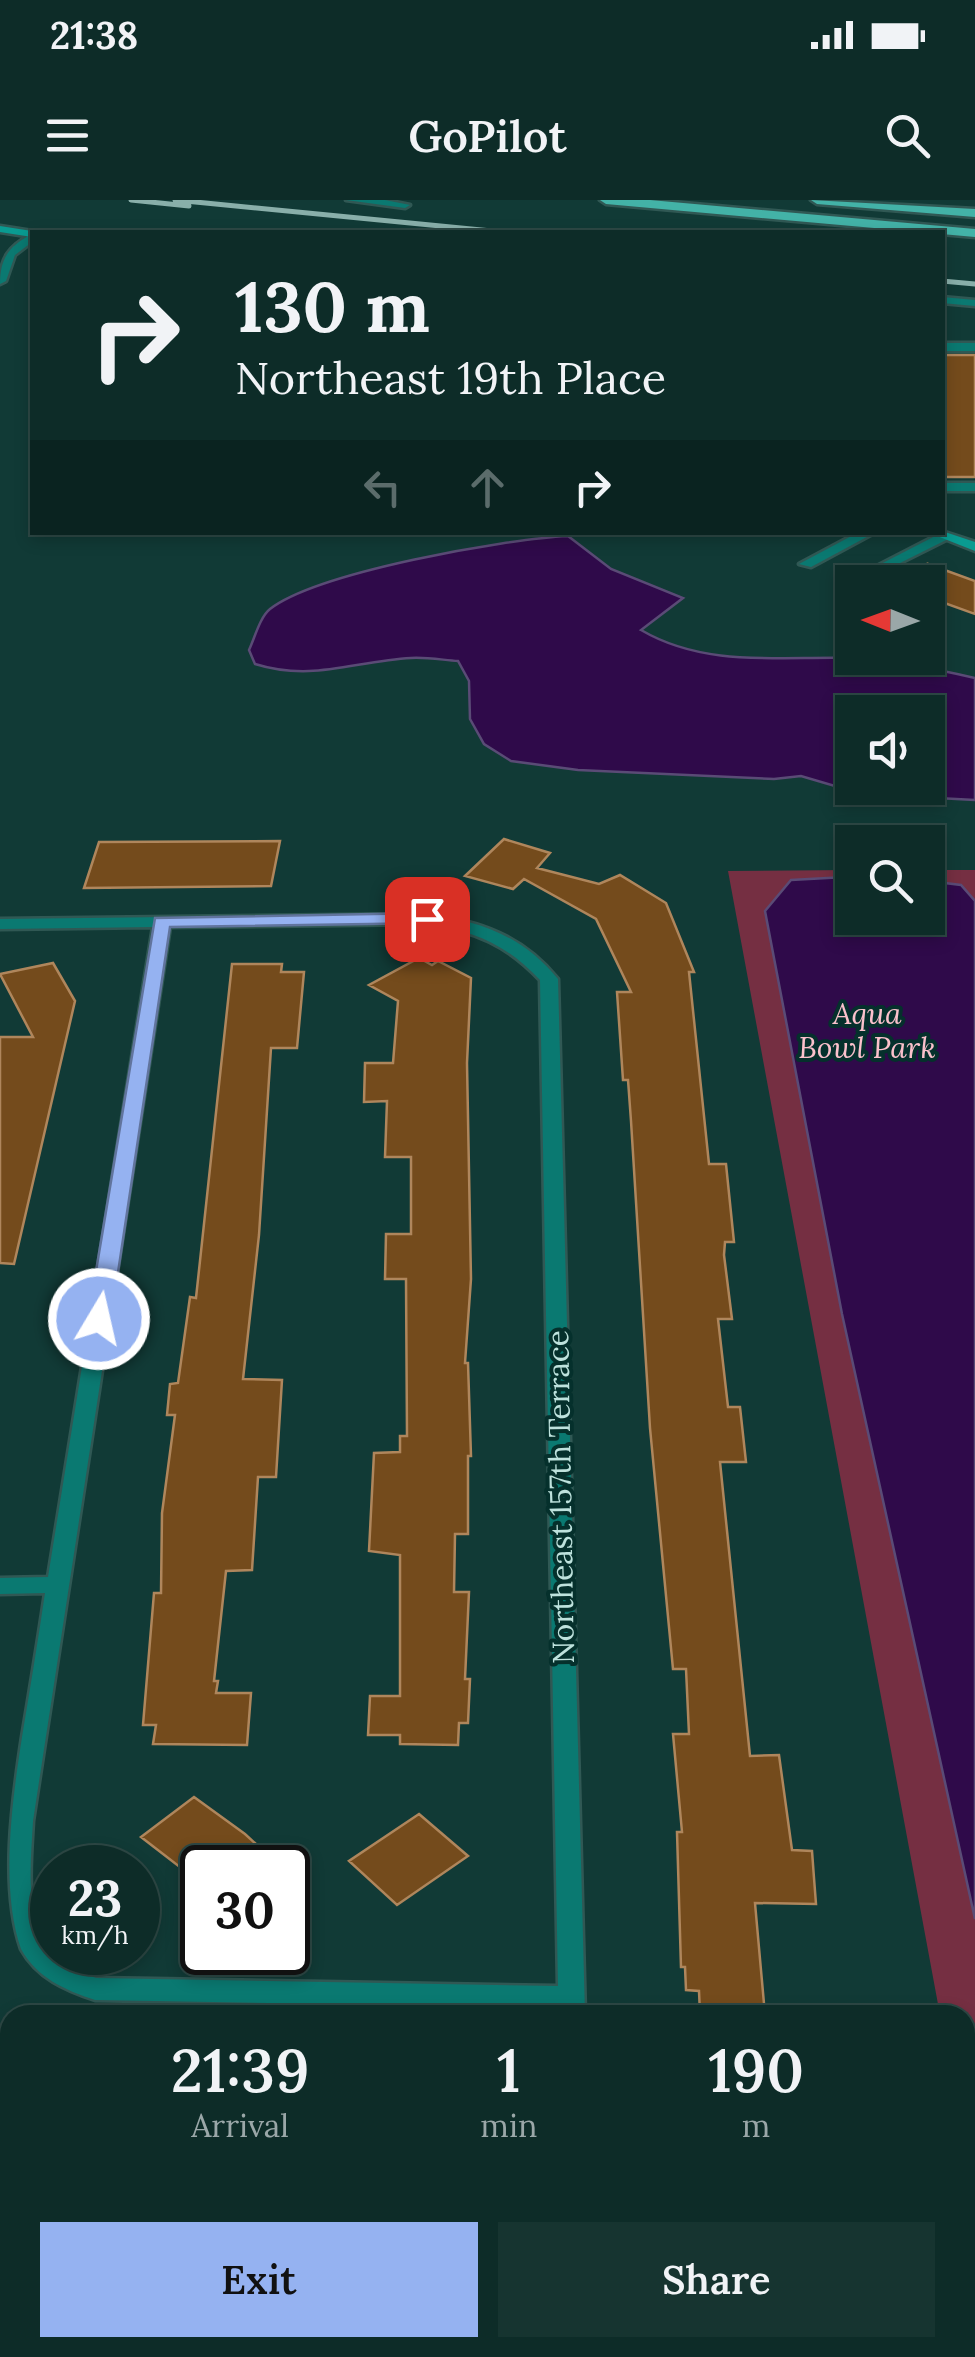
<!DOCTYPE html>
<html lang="en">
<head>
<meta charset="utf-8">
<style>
	:root { --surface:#0d2c28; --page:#163430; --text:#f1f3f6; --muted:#9aa7a8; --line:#2d4845; --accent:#95b2f1 }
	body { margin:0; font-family:Lora,serif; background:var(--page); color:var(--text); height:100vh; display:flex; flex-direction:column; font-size:38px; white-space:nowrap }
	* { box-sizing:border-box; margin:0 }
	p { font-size:32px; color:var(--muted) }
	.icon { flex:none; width:55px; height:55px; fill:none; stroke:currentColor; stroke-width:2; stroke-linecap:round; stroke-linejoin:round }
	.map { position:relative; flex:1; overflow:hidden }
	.panel { position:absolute; left:0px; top:1805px; width:975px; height:352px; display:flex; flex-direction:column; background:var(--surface); border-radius:30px 30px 0 0; box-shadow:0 5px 15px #0003,0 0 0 2px var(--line) }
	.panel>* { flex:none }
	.banner { position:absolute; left:30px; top:30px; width:915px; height:305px; border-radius:0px; box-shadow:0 5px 15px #0003,0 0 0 2px var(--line); background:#0d2c28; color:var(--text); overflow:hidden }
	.needle { width:65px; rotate:271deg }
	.controls { position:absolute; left:835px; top:365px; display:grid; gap:20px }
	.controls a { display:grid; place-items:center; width:110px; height:110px; border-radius:0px; background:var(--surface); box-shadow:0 5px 15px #0003,0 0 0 2px var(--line); font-size:50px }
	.speed { position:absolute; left:30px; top:1645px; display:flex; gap:20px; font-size:50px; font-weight:700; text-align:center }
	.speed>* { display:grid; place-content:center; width:130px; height:130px; border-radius:50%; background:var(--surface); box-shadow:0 5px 15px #0003,0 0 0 2px var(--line); line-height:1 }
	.speed small { font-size:25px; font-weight:400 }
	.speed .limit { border:5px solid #111; border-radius:15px; background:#fff; color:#111 }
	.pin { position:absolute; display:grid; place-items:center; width:85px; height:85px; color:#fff; margin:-42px; border-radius:20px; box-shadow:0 5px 15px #0006 }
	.me { position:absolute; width:110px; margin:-55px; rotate:9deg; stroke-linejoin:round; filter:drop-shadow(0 0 8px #0008) }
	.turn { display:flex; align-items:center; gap:35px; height:210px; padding:0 40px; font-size:45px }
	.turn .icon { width:130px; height:130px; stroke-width:2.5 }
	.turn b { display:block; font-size:70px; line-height:85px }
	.lanes { display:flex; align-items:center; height:95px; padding:0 40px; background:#0003; justify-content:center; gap:50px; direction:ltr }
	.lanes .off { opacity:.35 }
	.eta { display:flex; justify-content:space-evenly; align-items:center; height:170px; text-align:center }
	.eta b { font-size:60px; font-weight:600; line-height:70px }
	.button { display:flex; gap:20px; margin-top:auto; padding:20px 40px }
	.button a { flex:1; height:115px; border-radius:0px; background:var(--accent); color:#111; font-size:40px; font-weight:600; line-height:115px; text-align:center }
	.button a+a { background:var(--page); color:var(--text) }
	.status { display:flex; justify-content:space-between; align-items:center; height:70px; padding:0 50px; background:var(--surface); direction:ltr }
	.status svg { height:28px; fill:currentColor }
	header { display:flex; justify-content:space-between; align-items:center; height:130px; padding:0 40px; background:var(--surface); font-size:45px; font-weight:600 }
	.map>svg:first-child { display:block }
	.green { fill:#752f42 }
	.water { fill:#2f0a4a; stroke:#5a4b76; stroke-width:2.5; fill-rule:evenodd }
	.building { fill:#744b1c; stroke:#af865c; stroke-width:2.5 }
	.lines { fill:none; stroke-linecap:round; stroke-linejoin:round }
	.service-casing { stroke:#305854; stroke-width:5 }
	.minor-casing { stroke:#305854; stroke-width:5 }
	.tertiary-casing { stroke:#305854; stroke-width:5 }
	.secondary-casing { stroke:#305854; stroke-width:5 }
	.primary-casing { stroke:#305854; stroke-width:5 }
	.service { fill:#0a7971; fill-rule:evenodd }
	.minor { fill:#0a7971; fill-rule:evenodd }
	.tertiary { fill:#0a7971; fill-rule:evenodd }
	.secondary { fill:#099b91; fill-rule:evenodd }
	.primary { fill:#43b2a7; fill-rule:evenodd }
	.rail { stroke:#89afaa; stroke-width:5 }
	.route { fill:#95b2f1; stroke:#61749d; stroke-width:2.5 }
	.labels { text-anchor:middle; stroke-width:8; stroke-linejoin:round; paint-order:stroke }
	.park-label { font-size:30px; font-style:italic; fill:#fbc1cc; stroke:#05302c }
	.street-label { font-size:30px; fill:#bee2dd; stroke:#05302c }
</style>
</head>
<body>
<div class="status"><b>21:38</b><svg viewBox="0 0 49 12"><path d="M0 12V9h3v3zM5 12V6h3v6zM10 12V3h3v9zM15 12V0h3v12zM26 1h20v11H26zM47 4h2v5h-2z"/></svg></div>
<header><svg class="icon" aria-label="menu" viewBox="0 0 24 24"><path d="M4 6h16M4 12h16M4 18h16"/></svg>GoPilot<svg class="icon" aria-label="search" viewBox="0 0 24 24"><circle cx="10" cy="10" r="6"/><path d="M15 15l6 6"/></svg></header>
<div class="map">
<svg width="975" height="2157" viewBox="0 0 975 2157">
	<rect width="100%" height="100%" fill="#113a36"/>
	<path class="green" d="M852 670V718H928V670H975V2004L965 1950V1815H940L728 671Z"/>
	<path class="water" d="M568 336 611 369 683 398 641 430C706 468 780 456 852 458 893 460 936 469 975 478V600L862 594 801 576 774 579 578 570 511 561 484 544 470 519 469 481 458 461C443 460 426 457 411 458 354 461 313 482 255 464L249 450C255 437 260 417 270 409 318 372 505 339 568 336ZM852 512H928V588H852Z
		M846 677H852V718H928V681L961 685 975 701V1719L842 1114 765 711 791 680Z"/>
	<path class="building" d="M942 155H975V277H942Z
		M928 364 975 381V414L928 397Z
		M504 639 550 653 537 668 599 684 620 675 666 703 694 772H689L709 964H726L734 1042H725L724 1055 732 1119H718L728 1207H740L746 1262H720L750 1556 779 1555 792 1650 812 1651 814 1678 816 1704 755 1703 765 1815 700 1814 699 1791 686 1790 685 1767H681L677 1632H682L673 1534H689L686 1469H673L650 1228 631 921 628 880H623L617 792H631L596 719 524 679 513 689 465 676Z
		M280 641 271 686 84 688 99 642Z
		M419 758 432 765 438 761 471 778 467 863 471 1079 465 1163H468L471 1256H468V1334H455L454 1392H469L465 1479H470L468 1523H459L458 1545 400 1544V1535H368L370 1496H400V1355L369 1351 374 1253 400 1252V1236H407L406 1079H385L386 1034H411V957H385L387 901 364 902 365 863H393L398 801 369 785Z
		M53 763 75 801 14 1064 0 1063V837H33L0 774Z
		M232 764H282L281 772H304L297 848H271L259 1035 243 1179 282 1180 276 1277H258L252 1370 226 1371 214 1481H218L216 1493H251L247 1545 153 1544 156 1525H143L154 1393H161L162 1313 175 1215H167L170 1184 178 1183 190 1097 196 1098Z
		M194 1597 245 1634 257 1645 229 1668 194 1664 185 1671 141 1637Z
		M419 1614 468 1656 397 1705 349 1661Z"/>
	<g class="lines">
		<g class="service-casing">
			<path id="service" d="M346 0H385L410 5 405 8Z
				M942 97 975 100V106L942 103Z
				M942 143H975V151H942Z
				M942 283H975V291H942Z
				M859 332H876L811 367 799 364Z
				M943 332 950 336 948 339 862 382H852V388L840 385Z"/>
		</g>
		<g class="minor-casing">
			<path id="minor" d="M427 714C480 721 523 736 558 779L585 1815H559V1808L95 1800C65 1790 37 1778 21 1749 0 1688 12 1602 22 1537 30 1489 38 1441 45 1393L0 1394V1378L48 1377 153 727 0 729V719ZM427 724C475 731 507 745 540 780L558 1786 96 1778C21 1750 29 1689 33 1621L170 727Z
				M563 2148H593L594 2157H564Z"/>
		</g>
		<g class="tertiary-casing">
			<path id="tertiary" d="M32 34V42L15 55 6 81 0 84C0 58 9 46 32 34Z"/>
		</g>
		<g class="secondary-casing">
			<path id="secondary" d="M0 26 32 31 36 32H32V37L0 32Z
				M942 331 975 342V351L927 332Z"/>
		</g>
		<g class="primary-casing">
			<path id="primary" d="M600 0H650L975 29V37L606 4Z
				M811 0 975 9V17L817 4Z"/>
		</g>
		<use href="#service" class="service"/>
		<use href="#minor" class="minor"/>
		<use href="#tertiary" class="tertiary"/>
		<use href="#secondary" class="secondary"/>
		<use href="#primary" class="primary"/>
		<path class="rail" d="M131 0 189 6
			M175 0 502 32
			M942 81 975 84"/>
	</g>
	<path class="route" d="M427 713 434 715V723L170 727 111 1119 107 1124H91L88 1119 155 718Z"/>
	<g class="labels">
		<g class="park-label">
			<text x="867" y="824">Aqua<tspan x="867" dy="34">Bowl Park</tspan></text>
		</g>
		<g class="street-label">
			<text transform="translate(561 1297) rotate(-91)" y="10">Northeast 157th Terrace</text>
		</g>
	</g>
</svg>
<div class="controls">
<a><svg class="needle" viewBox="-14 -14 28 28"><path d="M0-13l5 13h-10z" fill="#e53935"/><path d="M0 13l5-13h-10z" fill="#9aa7a8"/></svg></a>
<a><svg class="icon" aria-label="sound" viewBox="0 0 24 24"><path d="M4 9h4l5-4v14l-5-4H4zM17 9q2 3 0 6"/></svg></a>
<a><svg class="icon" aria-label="search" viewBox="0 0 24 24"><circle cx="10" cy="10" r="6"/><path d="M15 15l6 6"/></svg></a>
</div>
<div class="speed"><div>23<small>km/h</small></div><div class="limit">30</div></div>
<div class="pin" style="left:427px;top:719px;background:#d93025"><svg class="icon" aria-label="arrive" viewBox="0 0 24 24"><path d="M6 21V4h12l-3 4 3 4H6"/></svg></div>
<svg class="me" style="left:99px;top:1119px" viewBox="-20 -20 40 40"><circle r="17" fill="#95b2f1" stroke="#fff" stroke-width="3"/><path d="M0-11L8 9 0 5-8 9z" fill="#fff"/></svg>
<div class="banner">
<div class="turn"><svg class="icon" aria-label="right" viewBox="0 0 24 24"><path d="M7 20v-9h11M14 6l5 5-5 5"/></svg><div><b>130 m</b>Northeast 19th Place</div></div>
<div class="lanes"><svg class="icon off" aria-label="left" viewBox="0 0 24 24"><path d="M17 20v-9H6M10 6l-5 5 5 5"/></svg><svg class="icon off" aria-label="ahead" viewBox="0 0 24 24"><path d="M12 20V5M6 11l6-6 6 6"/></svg><svg class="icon" aria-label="right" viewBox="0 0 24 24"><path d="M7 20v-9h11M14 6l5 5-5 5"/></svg></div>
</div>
<section class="panel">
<div class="eta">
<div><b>21:39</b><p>Arrival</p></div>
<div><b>1</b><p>min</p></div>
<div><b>190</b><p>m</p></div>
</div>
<div class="button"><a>Exit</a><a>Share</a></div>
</section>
</div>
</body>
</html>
